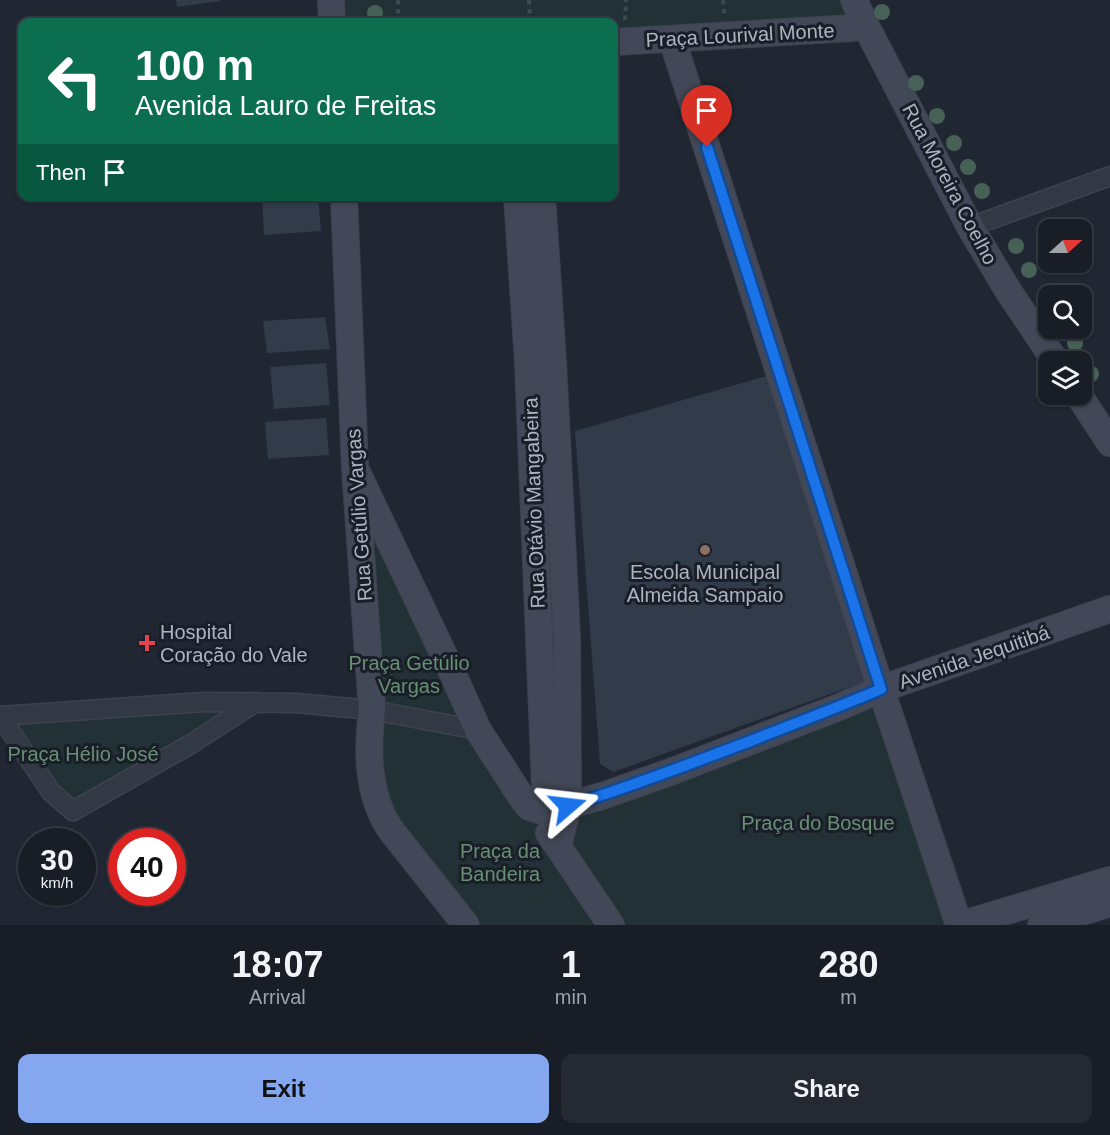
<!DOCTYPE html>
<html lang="en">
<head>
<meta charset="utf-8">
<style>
	:root { --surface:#181d26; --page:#252a32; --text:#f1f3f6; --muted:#9fa2a7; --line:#363b43; --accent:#84a7ef }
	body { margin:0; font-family:Arial,sans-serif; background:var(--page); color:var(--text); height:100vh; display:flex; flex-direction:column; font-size:22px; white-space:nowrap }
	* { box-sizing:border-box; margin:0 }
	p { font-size:20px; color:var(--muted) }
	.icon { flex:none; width:33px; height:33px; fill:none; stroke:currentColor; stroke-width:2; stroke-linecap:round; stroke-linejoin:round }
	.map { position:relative; height:925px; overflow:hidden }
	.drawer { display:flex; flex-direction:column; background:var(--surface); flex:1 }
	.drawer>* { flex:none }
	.hud { position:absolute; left:18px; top:18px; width:600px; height:183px; border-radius:12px; box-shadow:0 2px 4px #0004,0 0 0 2px var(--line); background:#0b6e4f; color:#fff; overflow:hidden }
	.needle { width:39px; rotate:69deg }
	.buttons { position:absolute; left:1038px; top:219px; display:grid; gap:12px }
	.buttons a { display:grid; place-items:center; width:54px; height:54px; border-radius:12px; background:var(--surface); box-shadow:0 2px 4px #0004,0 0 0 2px var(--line); font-size:30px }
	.speed { position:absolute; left:18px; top:828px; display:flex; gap:12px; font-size:30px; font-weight:700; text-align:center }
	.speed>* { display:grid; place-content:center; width:78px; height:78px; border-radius:50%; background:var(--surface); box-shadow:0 2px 4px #0004,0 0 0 2px var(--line); line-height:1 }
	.speed small { font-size:15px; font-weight:400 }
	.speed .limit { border:9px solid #d22; background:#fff; color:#111 }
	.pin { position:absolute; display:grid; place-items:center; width:51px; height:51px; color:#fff; margin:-62px -26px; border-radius:50% 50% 50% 0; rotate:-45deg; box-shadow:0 0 6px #0007 }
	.pin .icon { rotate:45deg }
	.me { position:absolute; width:66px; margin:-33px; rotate:73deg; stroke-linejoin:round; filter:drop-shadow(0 0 4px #0008) }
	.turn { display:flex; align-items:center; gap:21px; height:126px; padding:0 18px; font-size:27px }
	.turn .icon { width:78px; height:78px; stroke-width:2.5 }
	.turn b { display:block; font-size:42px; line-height:51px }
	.then { display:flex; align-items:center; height:57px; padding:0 18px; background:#0003; gap:12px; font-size:22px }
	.eta { display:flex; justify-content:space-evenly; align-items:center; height:102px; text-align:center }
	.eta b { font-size:36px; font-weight:600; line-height:42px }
	.action { display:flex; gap:12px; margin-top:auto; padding:12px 18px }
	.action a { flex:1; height:69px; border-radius:12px; background:var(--accent); color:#111; font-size:24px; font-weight:600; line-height:69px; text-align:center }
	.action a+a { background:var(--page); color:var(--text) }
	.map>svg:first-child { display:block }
	.green { fill:#223135 }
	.building { fill:#323b4a }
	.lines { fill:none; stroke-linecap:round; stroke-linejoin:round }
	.street-casing { stroke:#3d424e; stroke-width:21 }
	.secondary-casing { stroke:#3d424e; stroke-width:28 }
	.path { stroke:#3a4b4d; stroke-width:4; stroke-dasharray:4.5 4.5; stroke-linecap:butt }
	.street { stroke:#333944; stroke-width:18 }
	.secondary { stroke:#424857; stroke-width:26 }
	.tree { fill:#476156 }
	.route-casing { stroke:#114b97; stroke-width:15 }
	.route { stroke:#1a73e8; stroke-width:10 }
	.education-dot { fill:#8d6e63; stroke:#191e29; stroke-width:2 }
	.health-dot { fill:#e0444e; stroke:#191e29; stroke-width:2 }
	.labels { text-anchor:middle; stroke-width:6; stroke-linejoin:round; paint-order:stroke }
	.street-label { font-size:20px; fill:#adb4c1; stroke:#191e29 }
	.poi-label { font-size:20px; fill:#adb4c1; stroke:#191e29 }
	.park-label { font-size:20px; fill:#679073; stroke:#191e29 }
</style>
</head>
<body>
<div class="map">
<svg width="1110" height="925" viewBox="0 0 1110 925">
	<rect width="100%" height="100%" fill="#202733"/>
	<path class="green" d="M333 0H850L863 25 783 19 614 28V22H335Z
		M370 502 529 807 881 689 960 925H469L380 806Z
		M250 702 73 809 3 721Z"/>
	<path class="building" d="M176 0H220V1L177 7Z
		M298 17 299 22H253V21Z
		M262 196H318L321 231 264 235Z
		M325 317 330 349 267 353 263 321Z
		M326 363 330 405 274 409 270 367Z
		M767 376 868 669 864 682 613 772 600 764 575 431Z
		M326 418 329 455 268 459 265 422Z"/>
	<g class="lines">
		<g class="street-casing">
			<path id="street" d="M970 227 1110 176
				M0 716 203 702 296 703 372 710 478 730
				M0 716 51 792 73 811 191 744 256 702"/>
		</g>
		<g class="secondary-casing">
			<path id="secondary" d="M331 0 332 22
				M854 0 866 26 970 227 1009 292 1056 362
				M672 39 881 689 959 925
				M614 42 852 28 866 26
				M344 196 355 468 372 710C367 750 367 794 390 829L466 925
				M517 196 528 362 546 810
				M542 196 553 363 567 638 568 806 558 846
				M1078 394 1110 443
				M355 468 452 672 478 730 522 798 529 807 539 810H546L568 806 605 795 673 771 837 708 881 689 1110 609
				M549 833 611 925
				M960 925 1110 880
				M1041 925 1110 903"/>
		</g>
		<path class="path" d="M398 0V22
			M529 0 530 22
			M723 0 724 14
			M625 20 626 0"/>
		<use href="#street" class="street"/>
		<use href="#secondary" class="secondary"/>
	</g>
	<g class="tree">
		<circle cx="882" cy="12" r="8"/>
		<circle cx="375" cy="13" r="8"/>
		<circle cx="916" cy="83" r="8"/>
		<circle cx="937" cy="116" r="8"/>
		<circle cx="954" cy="143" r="8"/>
		<circle cx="968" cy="167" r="8"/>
		<circle cx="982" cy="191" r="8"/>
		<circle cx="1016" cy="246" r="8"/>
		<circle cx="1029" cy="270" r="8"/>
		<circle cx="1075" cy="343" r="8"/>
		<circle cx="1091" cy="374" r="8"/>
	</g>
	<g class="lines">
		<g class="route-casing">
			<path id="route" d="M568 806C631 787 692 763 753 740 796 723 839 707 881 689L707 147"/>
		</g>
		<use href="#route" class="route"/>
	</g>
	<circle class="education-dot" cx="705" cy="550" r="6"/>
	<path class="health-dot" d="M144 634h6v6h6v6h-6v6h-6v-6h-6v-6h6z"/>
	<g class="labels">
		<g class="street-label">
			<text transform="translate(740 35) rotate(-3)" y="7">Praça Lourival Monte</text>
			<text transform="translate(950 184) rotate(62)" y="7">Rua Moreira Coelho</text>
			<text transform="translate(534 503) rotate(-92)" y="7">Rua Otávio Mangabeira</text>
			<text transform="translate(359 515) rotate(-94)" y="7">Rua Getúlio Vargas</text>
			<text transform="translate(974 657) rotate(-19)" y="7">Avenida Jequitibá</text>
		</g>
		<g class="poi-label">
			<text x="705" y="579">Escola Municipal<tspan x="705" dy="23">Almeida Sampaio</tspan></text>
			<text x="160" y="639" text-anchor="start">Hospital<tspan x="160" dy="23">Coração do Vale</tspan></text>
		</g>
		<g class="park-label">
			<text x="409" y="670">Praça Getúlio<tspan x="409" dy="23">Vargas</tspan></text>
			<text x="83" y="761">Praça Hélio José</text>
			<text x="818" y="830">Praça do Bosque</text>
			<text x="500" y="858">Praça da<tspan x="500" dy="23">Bandeira</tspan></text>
		</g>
	</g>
</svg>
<div class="buttons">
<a><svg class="needle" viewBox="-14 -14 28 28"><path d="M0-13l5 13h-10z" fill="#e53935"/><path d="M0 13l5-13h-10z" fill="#9fa2a7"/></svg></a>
<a><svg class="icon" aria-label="search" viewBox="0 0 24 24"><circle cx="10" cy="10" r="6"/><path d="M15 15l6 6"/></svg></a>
<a><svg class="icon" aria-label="layers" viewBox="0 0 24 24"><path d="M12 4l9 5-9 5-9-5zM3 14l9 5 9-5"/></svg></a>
</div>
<div class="speed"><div>30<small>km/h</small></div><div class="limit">40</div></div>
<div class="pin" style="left:707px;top:147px;background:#d93025"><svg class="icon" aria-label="arrive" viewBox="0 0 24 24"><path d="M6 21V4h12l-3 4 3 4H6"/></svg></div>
<svg class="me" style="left:568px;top:806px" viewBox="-20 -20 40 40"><path d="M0-17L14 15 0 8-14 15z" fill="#1a73e8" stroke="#fff" stroke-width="4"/></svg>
<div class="hud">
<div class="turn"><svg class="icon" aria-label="left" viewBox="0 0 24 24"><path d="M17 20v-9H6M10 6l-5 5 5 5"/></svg><div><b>100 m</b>Avenida Lauro de Freitas</div></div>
<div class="then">Then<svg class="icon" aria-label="arrive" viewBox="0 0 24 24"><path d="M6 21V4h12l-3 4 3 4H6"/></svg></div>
</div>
</div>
<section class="drawer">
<div class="eta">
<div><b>18:07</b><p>Arrival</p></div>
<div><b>1</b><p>min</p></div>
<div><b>280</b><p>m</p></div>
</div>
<div class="action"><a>Exit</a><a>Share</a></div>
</section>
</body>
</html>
